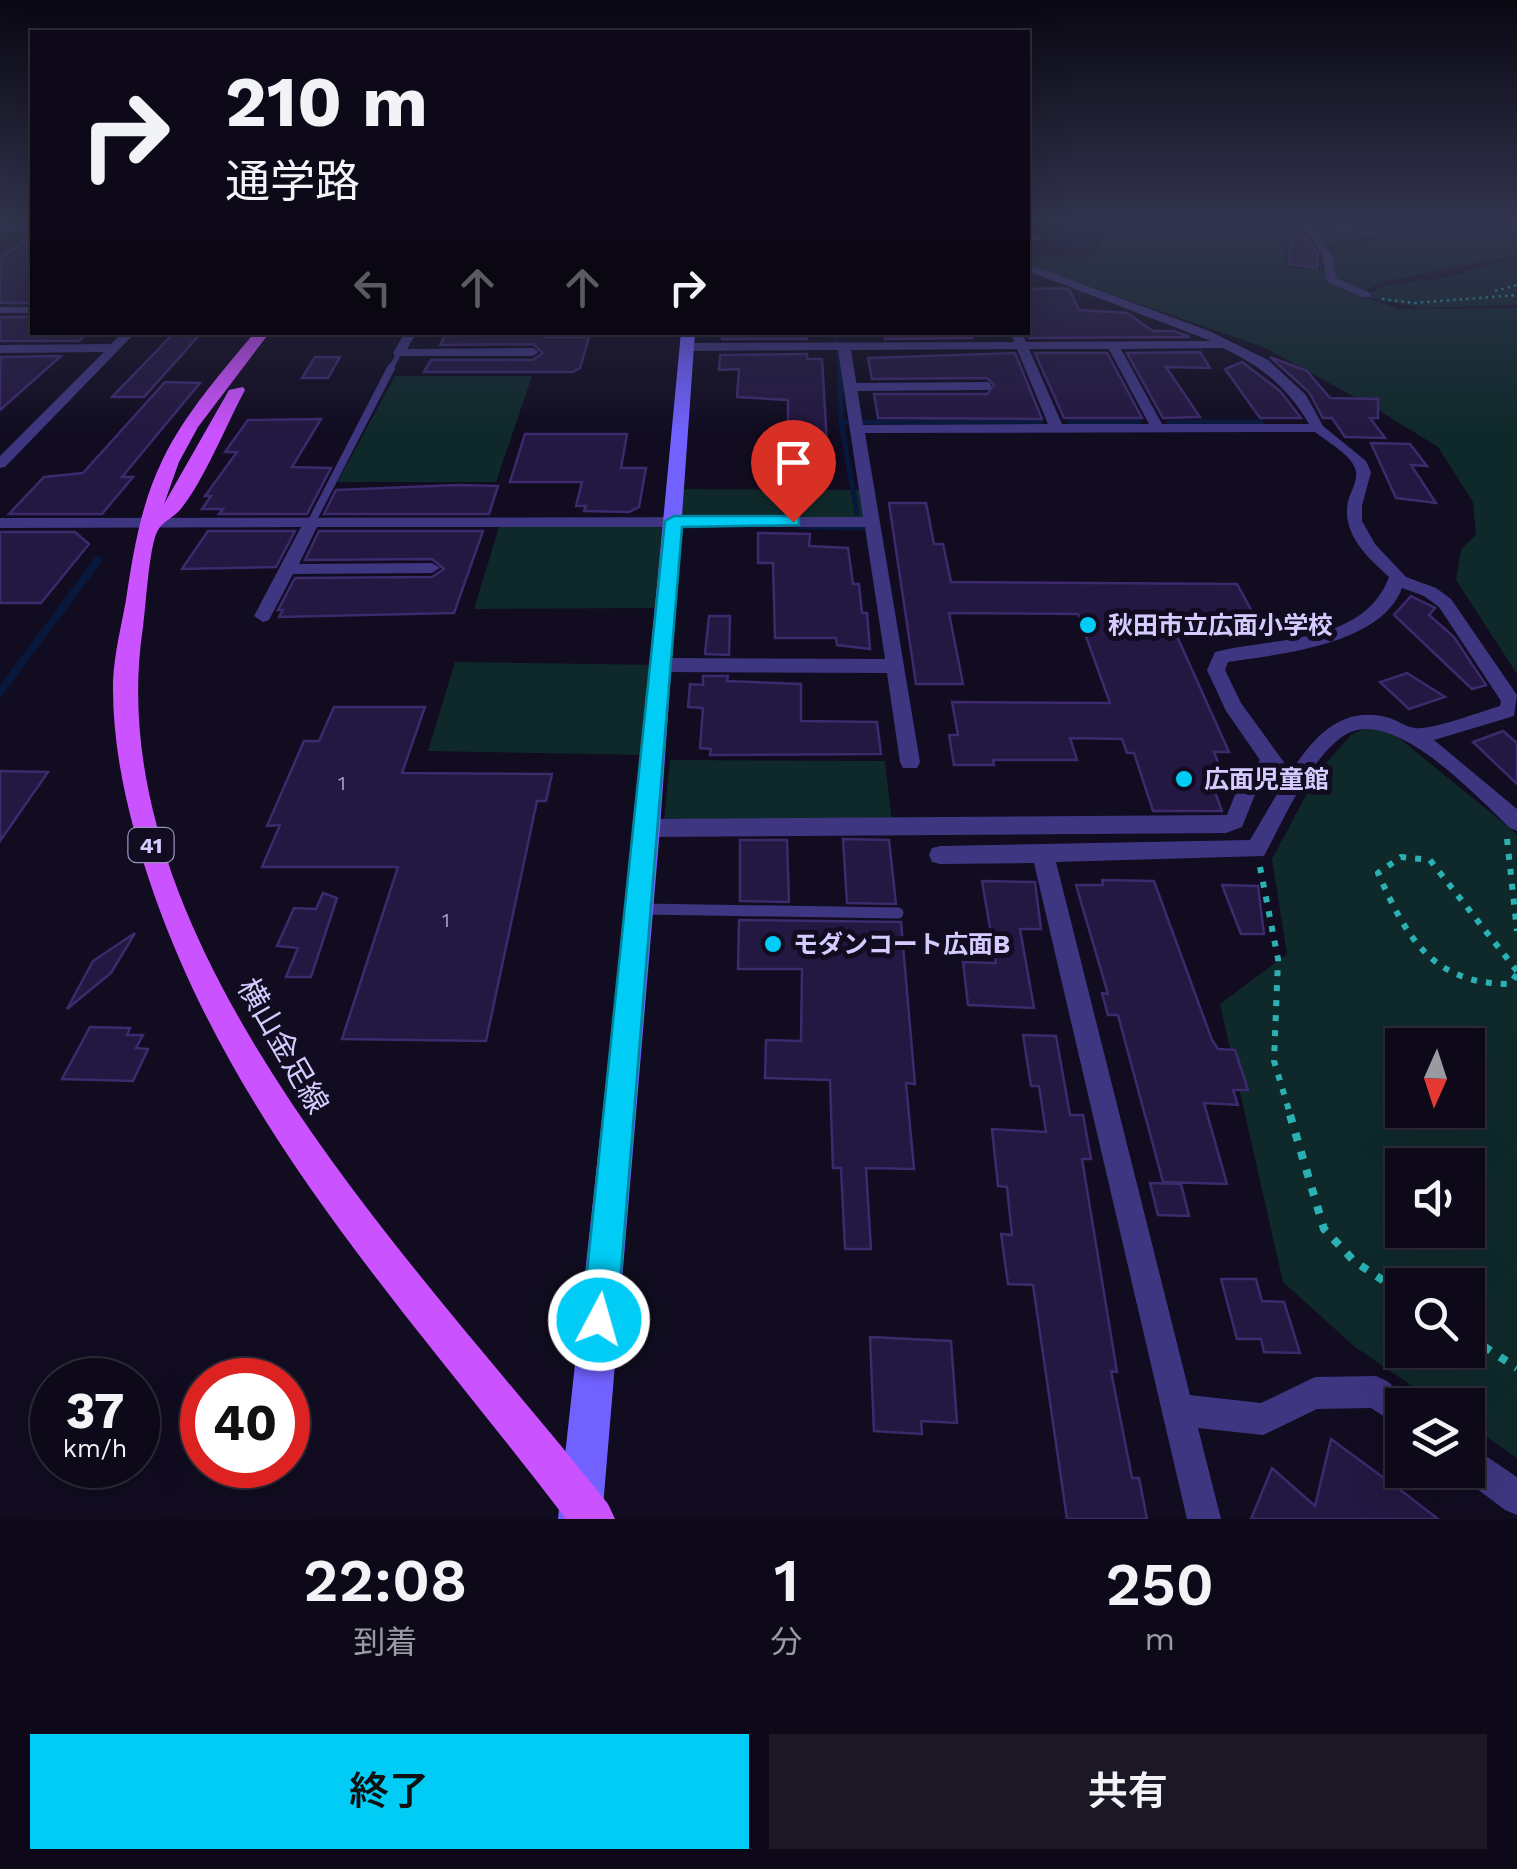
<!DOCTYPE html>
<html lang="ja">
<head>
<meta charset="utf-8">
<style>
	:root { --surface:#0d0918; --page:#1b1725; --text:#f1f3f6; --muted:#9a9aa2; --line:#2d2a37; --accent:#00ccf6 }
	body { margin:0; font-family:"Work Sans","Noto Sans JP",sans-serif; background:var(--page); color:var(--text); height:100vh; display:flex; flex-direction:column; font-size:38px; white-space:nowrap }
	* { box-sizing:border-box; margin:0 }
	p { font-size:32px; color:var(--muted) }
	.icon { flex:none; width:55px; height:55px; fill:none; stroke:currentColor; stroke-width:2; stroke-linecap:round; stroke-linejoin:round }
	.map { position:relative; height:1519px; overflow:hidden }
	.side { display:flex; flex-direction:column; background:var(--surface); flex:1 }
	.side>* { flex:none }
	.top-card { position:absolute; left:30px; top:30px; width:1000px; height:305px; border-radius:0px; box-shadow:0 10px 40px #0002,0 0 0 2px var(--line); background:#0d0918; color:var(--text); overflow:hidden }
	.needle { width:65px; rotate:183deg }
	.tools { position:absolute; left:1385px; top:1028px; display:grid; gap:20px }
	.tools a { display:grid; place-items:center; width:100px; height:100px; border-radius:0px; background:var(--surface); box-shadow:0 10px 40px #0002,0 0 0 2px var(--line); font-size:50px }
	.speed { position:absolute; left:30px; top:1358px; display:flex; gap:20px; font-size:50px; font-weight:700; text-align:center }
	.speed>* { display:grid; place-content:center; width:130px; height:130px; border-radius:50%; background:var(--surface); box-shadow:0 10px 40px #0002,0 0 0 2px var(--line); line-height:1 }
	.speed small { font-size:25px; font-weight:400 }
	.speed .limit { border:15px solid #d22; background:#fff; color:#111 }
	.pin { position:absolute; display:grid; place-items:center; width:85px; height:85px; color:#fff; margin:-102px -42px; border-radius:50% 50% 50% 0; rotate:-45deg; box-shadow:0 0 10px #0007 }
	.pin .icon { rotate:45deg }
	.me { position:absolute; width:110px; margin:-55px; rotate:6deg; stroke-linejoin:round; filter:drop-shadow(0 0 8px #0008) }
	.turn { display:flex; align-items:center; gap:35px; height:210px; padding:0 30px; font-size:45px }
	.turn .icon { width:130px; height:130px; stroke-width:2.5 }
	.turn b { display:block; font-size:70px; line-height:85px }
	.lanes { display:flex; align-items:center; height:95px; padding:0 30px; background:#0003; justify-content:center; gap:50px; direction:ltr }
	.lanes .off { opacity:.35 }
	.eta { display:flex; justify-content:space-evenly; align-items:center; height:170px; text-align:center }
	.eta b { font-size:60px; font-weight:600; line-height:70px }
	.primary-button { display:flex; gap:20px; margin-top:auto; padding:20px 30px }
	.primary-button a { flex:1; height:115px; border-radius:0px; background:var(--accent); color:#111; font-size:40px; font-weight:600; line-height:115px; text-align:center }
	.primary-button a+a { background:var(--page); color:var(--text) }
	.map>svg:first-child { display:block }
	.green { fill:#0f292a; fill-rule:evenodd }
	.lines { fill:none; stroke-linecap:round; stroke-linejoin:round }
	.stream-far2 { stroke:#08183d; stroke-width:4 }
	.stream-far1 { stroke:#08183d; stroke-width:5 }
	.stream { stroke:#08183d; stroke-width:8 }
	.building { fill:#231841; stroke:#3c2a6d; stroke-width:2.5 }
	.path-far2 { stroke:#2bb1b3; stroke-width:2.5; stroke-dasharray:2.5 4; stroke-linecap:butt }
	.path-far1 { stroke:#2bb1b3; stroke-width:6; stroke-dasharray:6 9; stroke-linecap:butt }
	.path { stroke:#2bb1b3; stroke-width:8; stroke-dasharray:8 11; stroke-linecap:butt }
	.lane-far2 { stroke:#3e3680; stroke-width:5 }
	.lane-far1 { stroke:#3e3680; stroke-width:8 }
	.lane { stroke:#3e3680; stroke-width:11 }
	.street { fill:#3e3680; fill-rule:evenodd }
	.secondary { fill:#7162ff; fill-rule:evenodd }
	.primary { fill:#ca52ff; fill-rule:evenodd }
	.route { fill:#00ccf6; stroke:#0085a0; stroke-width:2.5 }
	.poi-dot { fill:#00ccf6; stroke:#110c20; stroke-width:4 }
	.labels { text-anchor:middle; stroke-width:10; stroke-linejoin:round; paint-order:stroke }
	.number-label { font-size:20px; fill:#a89ed0 }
	.shield { fill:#110c20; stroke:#9a92bc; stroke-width:2.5 }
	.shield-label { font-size:22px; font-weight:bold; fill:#d5cbff }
	.poi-label { font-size:25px; font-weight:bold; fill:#d5cbff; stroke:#110c20; text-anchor:start }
	.near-street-label { font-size:30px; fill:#d5cbff; stroke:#110c20 }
</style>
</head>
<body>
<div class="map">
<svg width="1517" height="1519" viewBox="0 0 1517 1519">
	<rect width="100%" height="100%" fill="#110c20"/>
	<path class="green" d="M1043 222H1289L1284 263 1289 268 1333 271 1332 249 1339 245 1395 235 1424 222H1517V255L1382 282 1356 294 1399 309 1517 308V674L1456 580 1461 549 1476 535 1473 502 1438 447 1375 408 1263 347 1028 265V256L1091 258 1107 232Z
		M1347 222H1416L1394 232 1328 244 1317 235 1315 228Z
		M1517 258V305L1420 308 1371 298 1372 292 1388 285 1443 278Z
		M395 376H532L496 482H337Z
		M677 489 868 490 873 525 675 520 664 608 474 609 500 524 674 520Z
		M455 662 662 665 653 755 428 751Z
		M1374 724 1394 734 1517 834V1458L1468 1424V1405H1440L1355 1347 1283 1282 1220 1004 1287 954 1272 859 1319 771 1351 735ZM1402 1045H1468V1110H1402ZM1402 1165H1468V1230H1402ZM1402 1285H1468V1350H1402Z
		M670 760 885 761 892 821 664 820Z"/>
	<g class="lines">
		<path class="stream-far2" d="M836 332V341
			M838 354 840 370"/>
		<path class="stream-far1" d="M840 368 841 422 857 513
			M841 422H1040
			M1070 422H1139
			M1169 422H1262
			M798 527 863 528"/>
		<path class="stream" d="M0 692 98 560"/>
	</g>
	<path class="building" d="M32 235V303H0V258Z
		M1291 238H1307L1318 255 1317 268 1289 264Z
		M1063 288 1070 291 1079 310 1127 313 1153 331H1174L1190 337 1029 338 1028 289Z
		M0 317H32V333L84 336 79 341H0Z
		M175 332H202L144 397H112Z
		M447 332H548L546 337H589L580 368 573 372H424L431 360H533L543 353 533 344 440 345Z
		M722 332H806L807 339H722Z
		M884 332H970L972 338 885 339Z
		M1200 352 1210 368 1166 367 1200 417 1163 418 1127 353Z
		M1015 353 1042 419 878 418 874 394H987L994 385 987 378 872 379 868 358Z
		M1035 353H1107L1142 418H1064Z
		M807 354V359H822L828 460H788V400L737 397 739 369 719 370 720 355Z
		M61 356 0 410V357Z
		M315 357H340L328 378H302Z
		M1270 357 1307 371 1330 398 1378 399V418H1370L1385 438 1345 437 1332 418H1323L1309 392Z
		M1242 362 1280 391 1301 418H1260L1225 369Z
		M165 382 200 383 122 477H133L102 514H9L44 477 83 473Z
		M321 419 292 467 331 468 307 514H219L223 509H202L211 496H205L237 452H225L248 420Z
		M525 434H627L621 468H646L639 507 629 512 584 511 586 506H576L582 482H510Z
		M1371 443 1410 444 1427 466 1411 465 1436 503 1396 498Z
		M458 485 498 486 489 514H324L336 490Z
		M889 503H926L934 544H943L951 582 1237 584 1254 615 1167 614 1229 752H1214L1229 789H1214L1222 811H1153L1134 753H1127L1122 739 1070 738 1077 760H993L994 765H954L949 735H958L952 702 1110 703 1078 614 949 613 963 684H916Z
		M208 531H295L276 567 182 569Z
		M319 531H483L454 613 279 617 283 610H278L295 578 432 577 444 569 432 559 305 560Z
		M0 532H75L89 544 41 603H0Z
		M758 533 810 534 809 546 848 548 853 584H859L862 613H867L870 649 837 645 836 638H775L773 563H758Z
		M1411 596 1435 608 1429 615 1454 637 1486 685 1472 689 1394 615Z
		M709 616H730L729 655 705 654Z
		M1407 673 1445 697 1409 709 1380 682Z
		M703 676H728L727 681 801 684V721L877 722 881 754 710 755 711 749 700 748 703 708 688 707 690 684 703 685Z
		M334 707H425L402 773 552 774 546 801H537L486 1041 342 1039 398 867H262L280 825 267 826 304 741H319Z
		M1503 731 1517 743V784L1473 742Z
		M0 771 48 772 0 841Z
		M843 839 889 840 896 904 847 903Z
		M740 840H787L789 902 740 901Z
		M1102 880 1154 881 1212 1040 1218 1049 1235 1050 1248 1090H1233L1238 1105 1204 1103 1227 1184 1163 1182 1118 1015H1108L1102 993 1108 994 1076 885H1103Z
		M982 881 1035 882 1041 929H1020L1034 1008 968 1005 963 962 996 963Z
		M1222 885 1258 886 1264 934H1241Z
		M323 893 337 898 311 977H286L298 948 277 946 294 908 316 909Z
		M739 920 901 922 915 1084 906 1083 914 1169 866 1168 871 1249H845L841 1168H833L830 1080 765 1078 766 1040 801 1041 802 969H738Z
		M135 933 111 973 67 1009 93 961Z
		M90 1027 130 1028 127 1035H143L136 1048 148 1049 133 1081 62 1079Z
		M1023 1035 1056 1036 1070 1115H1083L1091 1159H1082L1117 1372 1111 1371 1132 1478H1139L1147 1519H1067L1033 1285 1008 1284 1001 1234 1012 1235 1007 1187 998 1186 992 1129 1046 1132 1039 1086H1031Z
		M1150 1183 1181 1184 1189 1216 1158 1215Z
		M1221 1279H1256L1262 1301 1284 1302 1300 1353 1264 1352 1261 1339H1237Z
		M870 1337 951 1341 957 1423 921 1421 922 1434 874 1431Z
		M1331 1439 1407 1495 1438 1519H1251L1272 1468 1315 1506Z"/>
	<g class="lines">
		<path class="path-far2" d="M1330 232 1347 230 1356 222
			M1495 291 1517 285
			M1382 299 1414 303 1517 295"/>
		<path class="path-far1" d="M1507 839 1517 931
			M1260 867 1278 959 1274 1061 1291 1117
			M1517 971 1430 860 1401 857 1378 873C1407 938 1432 984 1510 984L1517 974"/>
		<path class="path" d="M1290 1115 1324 1229 1354 1261 1402 1293
			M1468 1336 1517 1368"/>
		<path class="lane-far2" d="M390 370 399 353"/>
		<path class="lane-far1" d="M852 387 987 386
			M312 521 391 368"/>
		<path class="lane" d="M644 909 898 913"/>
		<path class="street" d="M1301 222H1311L1332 255 1336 278 1371 293V297H1363L1327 282 1322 255Z
			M0 224H32V230H0Z
			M1028 231 1042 238 1037 241 1028 237Z
			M1028 264 1209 331 1268 360 1306 395 1323 426 1366 461 1371 472 1362 506V521L1375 544 1406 577 1436 588 1451 599 1517 695 1514 716 1434 740 1517 809V831L1510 828C1478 798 1393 705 1345 735 1311 756 1283 821 1264 856L1056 862 1190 1395 1261 1403 1315 1377 1376 1376 1387 1381 1415 1405H1402V1428L1371 1408 1317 1409 1263 1435 1198 1428 1221 1519H1187L1034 863 940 864 932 862 929 855 932 848 940 846 1250 840 1280 789 1270 775 1254 797 1242 827 1226 833 647 837 639 834 636 828 639 822 647 819 1227 815 1238 787 1260 760 1226 711 1207 670 1215 652C1273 637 1364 645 1389 577 1367 557 1339 532 1349 498 1352 489 1359 478 1355 468 1350 454 1326 441 1315 432L865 433 920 762 917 768H903L900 762 887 673 662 672 653 665 662 658 885 659 865 527H317L299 564 432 563 440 568 432 573 293 574 269 620 263 622 254 616 301 527 0 528V518L863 517 838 350 687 351 681 347 687 343 1014 342 1010 332H1022L1026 342 1211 341 1028 271ZM1223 348C1261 366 1288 387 1309 424H1162L1121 349ZM1017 349 1048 424 863 425 851 350ZM1029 349H1109L1149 424H1062ZM1402 588 1424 596 1439 607 1501 701 1500 706C1483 711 1429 731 1415 728 1405 727 1396 719 1386 717 1340 706 1313 738 1291 772L1241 703 1225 670 1228 662C1280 654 1381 645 1402 588Z
			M0 307H32V313H0Z
			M123 332H136L5 467 0 468V456L104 352 0 353V345L111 344Z
			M405 332H417L407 349 533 348 539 352 533 356H395L393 353Z
			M1468 1444 1517 1477V1515L1505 1510 1456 1473 1455 1470H1468Z"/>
		<path class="secondary" d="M681 332H695L660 828 602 1519H558L634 828Z"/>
		<path class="primary" d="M255 332H270L198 427 179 462 164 504 229 390 243 387 245 390C226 425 204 481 180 510 174 517 162 522 158 530 149 545 146 606 143 627 94 947 426 1273 608 1504L615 1519H566C413 1318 241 1139 155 897 131 828 112 755 113 682 114 655 121 627 126 600 133 553 141 504 162 461 185 413 221 373 255 332Z"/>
	</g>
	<linearGradient id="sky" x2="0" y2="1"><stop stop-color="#090712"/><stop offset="0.51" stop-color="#32344e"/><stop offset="1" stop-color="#32344e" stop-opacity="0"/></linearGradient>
	<rect width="1517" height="434" fill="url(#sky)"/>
	<path class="route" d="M793 516 799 518V525L682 527 617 1320 612 1333 599 1338 587 1333 582 1320 665 521 674 516Z"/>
	<g class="poi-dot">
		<circle cx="1088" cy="625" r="10"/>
		<circle cx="1184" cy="779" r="10"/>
		<circle cx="773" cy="944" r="10"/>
	</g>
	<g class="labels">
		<g class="number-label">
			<text x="342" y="790">1</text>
			<text x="446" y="927">1</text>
		</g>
		<rect class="shield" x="128.5" y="828" width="45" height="34" rx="8"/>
		<g class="shield-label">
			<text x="151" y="853">41</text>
		</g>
		<g class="poi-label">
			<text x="1108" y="634">秋田市立広面小学校</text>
			<text x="1204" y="788">広面児童館</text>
			<text x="793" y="953">モダンコート広面B</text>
		</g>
		<g class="near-street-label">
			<text transform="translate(283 1046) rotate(60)" y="10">横山金足線</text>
		</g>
	</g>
</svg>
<div class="tools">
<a><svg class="needle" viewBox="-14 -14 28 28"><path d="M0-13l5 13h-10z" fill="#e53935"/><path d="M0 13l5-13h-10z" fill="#9a9aa2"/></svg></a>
<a><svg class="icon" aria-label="sound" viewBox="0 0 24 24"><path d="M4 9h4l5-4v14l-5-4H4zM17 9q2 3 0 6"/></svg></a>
<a><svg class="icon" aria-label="search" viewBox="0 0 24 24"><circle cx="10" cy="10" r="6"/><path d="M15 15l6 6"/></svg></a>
<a><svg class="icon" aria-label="layers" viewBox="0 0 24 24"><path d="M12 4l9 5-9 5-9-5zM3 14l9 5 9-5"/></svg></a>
</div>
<div class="speed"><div>37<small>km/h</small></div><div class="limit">40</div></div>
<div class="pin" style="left:793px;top:522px;background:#d93025"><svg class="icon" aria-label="arrive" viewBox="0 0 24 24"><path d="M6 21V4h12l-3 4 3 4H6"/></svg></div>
<svg class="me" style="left:599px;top:1320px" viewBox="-20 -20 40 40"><circle r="17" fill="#00ccf6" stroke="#fff" stroke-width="3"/><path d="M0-11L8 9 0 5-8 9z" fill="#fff"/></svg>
<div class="top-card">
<div class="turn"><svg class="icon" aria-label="right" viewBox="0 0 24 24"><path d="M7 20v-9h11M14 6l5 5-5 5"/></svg><div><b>210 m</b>通学路</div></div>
<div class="lanes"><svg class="icon off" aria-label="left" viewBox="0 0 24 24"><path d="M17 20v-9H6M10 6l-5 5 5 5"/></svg><svg class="icon off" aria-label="ahead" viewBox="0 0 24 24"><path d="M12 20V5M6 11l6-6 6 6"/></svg><svg class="icon off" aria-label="ahead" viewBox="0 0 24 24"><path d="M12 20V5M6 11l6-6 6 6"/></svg><svg class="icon" aria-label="right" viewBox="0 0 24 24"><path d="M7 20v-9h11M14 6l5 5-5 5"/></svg></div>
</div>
</div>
<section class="side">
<div class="eta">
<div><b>22:08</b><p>到着</p></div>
<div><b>1</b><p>分</p></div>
<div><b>250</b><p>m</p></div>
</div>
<div class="primary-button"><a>終了</a><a>共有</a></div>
</section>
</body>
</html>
